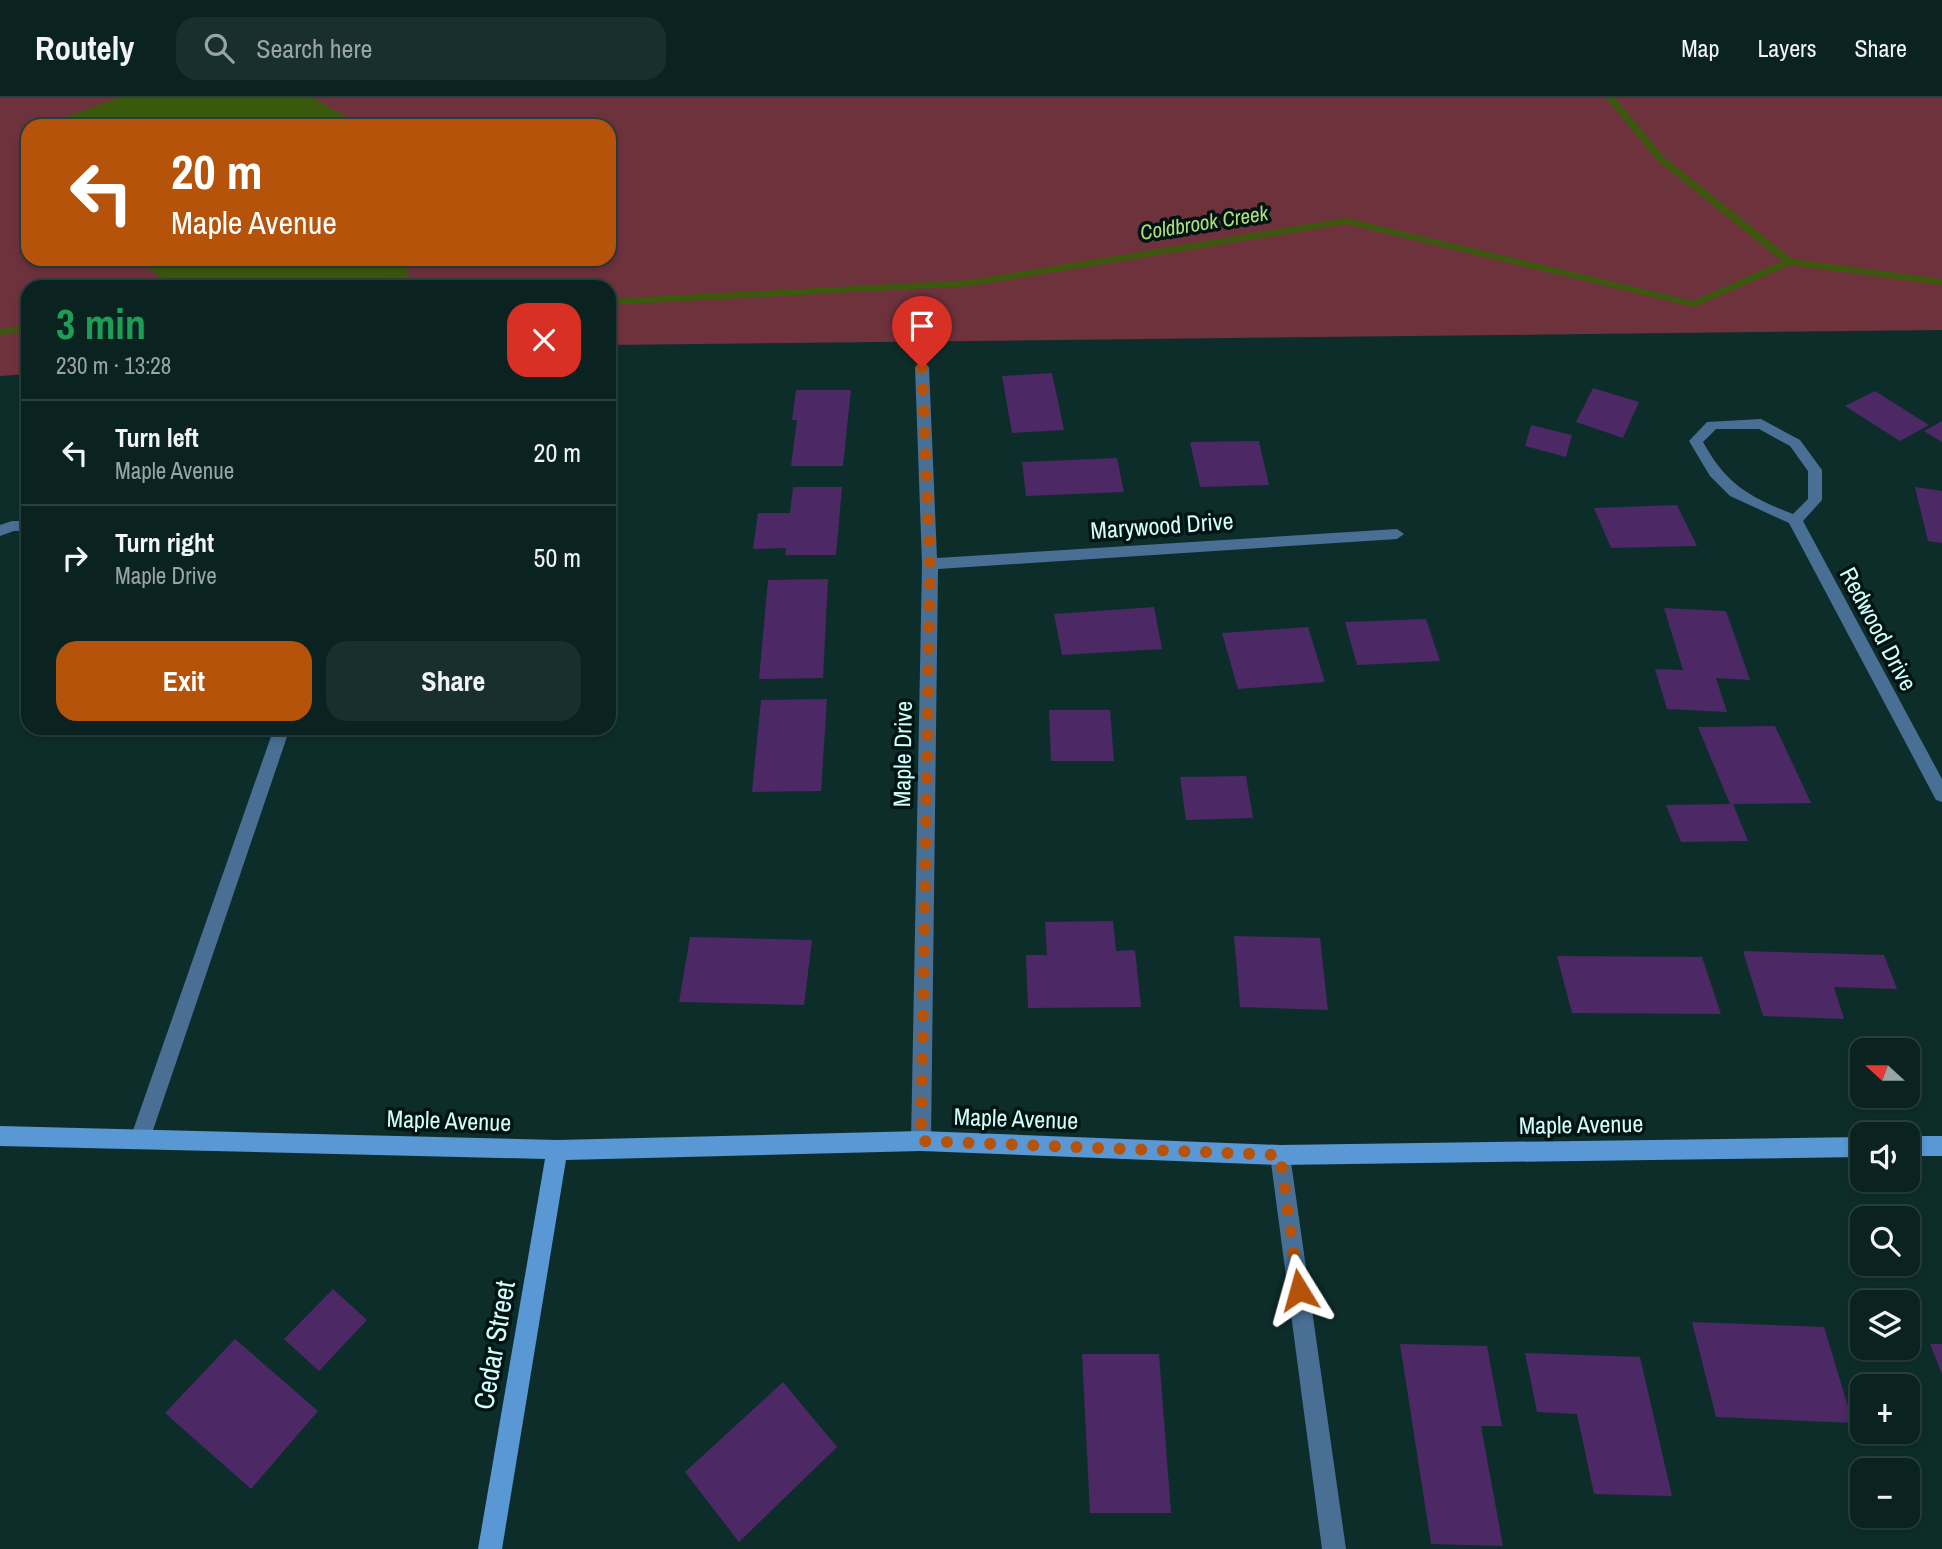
<!DOCTYPE html>
<html lang="en">
<head>
<meta charset="utf-8">
<style>
	:root { --surface:#0a2220; --page:#182f2d; --text:#f1f3f6; --muted:#99a4a5; --line:#2a3f3e; --accent:#b45309 }
	body { margin:0; font-family:"Archivo Narrow",sans-serif; background:var(--page); color:var(--text); height:100vh; display:flex; flex-direction:column; font-size:26px; white-space:nowrap }
	* { box-sizing:border-box; margin:0 }
	p { font-size:23px; color:var(--muted) }
	.icon { flex:none; width:38px; height:38px; fill:none; stroke:currentColor; stroke-width:2; stroke-linecap:round; stroke-linejoin:round }
	.map { position:relative; flex:1; overflow:hidden }
	.details { position:absolute; left:21px; top:182px; width:595px; height:455px; display:flex; flex-direction:column; background:var(--surface); border-radius:21px; box-shadow:0 4px 10px #0003,0 0 0 2px var(--line) }
	.details>* { flex:none }
	.guide { position:absolute; left:21px; top:21px; width:595px; height:147px; border-radius:21px; box-shadow:0 4px 10px #0003,0 0 0 2px var(--line); background:#b45309; color:#fff; overflow:hidden }
	.needle { width:46px; rotate:291deg }
	.fabs { position:absolute; left:1850px; top:940px; display:grid; gap:14px }
	.fabs a { display:grid; place-items:center; width:70px; height:70px; border-radius:14px; background:var(--surface); box-shadow:0 4px 10px #0003,0 0 0 2px var(--line); font-size:35px }
	.pin { position:absolute; display:grid; place-items:center; width:60px; height:60px; color:#fff; margin:-72px -30px; border-radius:50% 50% 50% 0; rotate:-45deg; box-shadow:0 0 7px #0007 }
	.pin .icon { rotate:45deg }
	.me { position:absolute; width:77px; margin:-38px; rotate:352deg; stroke-linejoin:round; filter:drop-shadow(0 0 5px #0008) }
	.turn { display:flex; align-items:center; gap:24px; height:147px; padding:0 35px; font-size:32px }
	.turn .icon { width:91px; height:91px; stroke-width:2.5 }
	.turn b { display:block; font-size:49px; line-height:60px }
	.round { display:grid; place-items:center; flex:none; width:74px; height:74px; border-radius:21px; background:var(--page) }
	.overview { display:flex; align-items:center; justify-content:space-between; height:119px; padding:0 35px }
	h1 { font-size:42px; font-weight:700; line-height:52px; color:#1e9e55 }
	.cta { display:flex; gap:14px; margin-top:auto; padding:14px 35px }
	.cta a { flex:1; height:80px; border-radius:21px; background:var(--accent); color:#fff; font-size:28px; font-weight:700; line-height:80px; text-align:center }
	.cta a+a { background:var(--page); color:var(--text) }
	ul { padding:0; list-style:none }
	li { display:flex; align-items:center; gap:21px; height:105px; padding:0 35px; border-top:2px solid var(--line) }
	li div { flex:1 }
	li b { display:block; font-size:26px }
	li em { font-style:normal }
	header { display:flex; align-items:center; gap:42px; box-sizing:border-box; height:98px; padding:0 35px; background:var(--surface); border-bottom:2px solid var(--line) }
	header strong { font-size:33px }
	nav { display:flex; gap:38px; margin-inline-start:auto; font-size:24px }
	.search { width:490px; height:63px; background:var(--page); display:flex; align-items:center; gap:18px; box-sizing:border-box; padding:0 24px; border-radius:21px; color:var(--muted); font-size:26px }
	.map>svg:first-child { display:block }
	.green { fill:#6e323d; fill-rule:evenodd }
	.water { fill:#3b590d }
	.lines { fill:none; stroke-linecap:round; stroke-linejoin:round }
	.stream { fill:#3b590d; fill-rule:evenodd }
	.building { fill:#4c2864 }
	.street { fill:#496f95; fill-rule:evenodd }
	.secondary { fill:#5997d5; fill-rule:evenodd }
	.route { stroke:#b45309; stroke-width:12; stroke-dasharray:0 21.6 }
	.labels { text-anchor:middle; stroke-width:7; stroke-linejoin:round; paint-order:stroke }
	.far-water-label { font-size:21px; font-style:italic; fill:#b1de7d; stroke:#011413 }
	.street-label { font-size:24px; fill:#d1fefa; stroke:#011413 }
	.near-street-label { font-size:28px; fill:#d1fefa; stroke:#011413 }
</style>
</head>
<body>
<header>
<strong>Routely</strong>
<div class="search"><svg class="icon" aria-label="search" viewBox="0 0 24 24"><circle cx="10" cy="10" r="6"/><path d="M15 15l6 6"/></svg>Search here</div>
<nav><a>Map</a><a>Layers</a><a>Share</a></nav>
</header>
<div class="map">
<svg width="1942" height="1451" viewBox="0 0 1942 1451">
	<rect width="100%" height="100%" fill="#0d2d2b"/>
	<path class="green" d="M0 0H1942V232L609 247V189H28V276L0 278ZM28 28H609V161H28Z"/>
	<path class="water" d="M117 0H313L362 28H53V24Z
		M135 161H407L409 189H166L163 181Z"/>
	<g class="lines">
		<path class="stream" d="M1606 0H1615L1664 59 1792 161 1942 181V187L1790 167 1694 209 1346 126 971 188 609 207V201L971 182 1346 120 1693 203 1782 163 1658 63Z
			M389 179 452 186 457 189H425L385 184V180Z
			M28 227V233L0 237V231Z"/>
	</g>
	<path class="building" d="M1052 275 1064 332 1012 335 1002 278Z
		M1593 290 1639 304 1623 340 1576 324Z
		M796 292H851L843 368H791L797 322H792Z
		M1875 293 1929 327 1900 343 1845 308Z
		M1942 323V344L1924 333Z
		M1531 327 1572 337 1566 359 1525 348Z
		M1259 343 1269 387 1200 389 1190 344Z
		M1117 360 1124 394 1026 398 1022 364Z
		M793 389H842L836 457H785L786 450 753 451 758 415H790Z
		M1915 389 1942 393V445L1928 443Z
		M1677 407 1697 448 1611 450 1594 410Z
		M828 481 823 580 759 581 768 482Z
		M1154 509 1162 551 1062 557 1054 516Z
		M1664 510 1726 513 1750 582 1716 580 1727 614 1667 611 1655 571 1683 572Z
		M1426 521 1440 563 1357 567 1345 524Z
		M1308 529 1325 584 1238 591 1222 535Z
		M827 601 821 693 752 694 761 602Z
		M1049 612H1110L1114 663H1051Z
		M1775 628 1811 705 1733 706 1748 743 1681 744 1666 707 1730 706 1698 629Z
		M1246 678 1253 720 1186 722 1180 679Z
		M1113 823 1116 853 1135 852 1141 909 1028 910 1026 857H1047L1045 824Z
		M1234 838 1320 840 1328 912 1240 909Z
		M690 839 812 842 804 907 679 904Z
		M1743 853 1884 857 1897 891 1834 889 1844 921 1763 918Z
		M1557 858 1702 859 1721 916 1572 915Z
		M333 1191 367 1222 319 1273 284 1241Z
		M1692 1224 1824 1229 1853 1325 1716 1319Z
		M235 1241 318 1313 251 1391 165 1315Z
		M1400 1246 1487 1248 1502 1328H1481L1503 1448 1431 1446Z
		M1930 1246H1942V1276Z
		M1525 1255 1640 1259 1672 1398 1594 1396 1577 1316 1537 1314Z
		M1082 1256H1159L1171 1415H1090Z
		M783 1284 837 1349 739 1444 685 1374Z"/>
	<g class="lines">
		<path class="street" d="M922 265 929 269 937 460 1397 431 1404 436 1397 441 938 471 931 1043 928 1050 921 1053 914 1050 911 1043 922 466 915 269Z
			M1761 321 1800 342 1822 372V402L1803 423 1942 681V704L1936 702 1789 425 1730 398 1710 378 1689 343 1707 324ZM1716 331H1759L1790 348 1808 373V401L1793 416C1749 399 1726 386 1703 344Z
			M12 423H28V433H14L0 438V427Z
			M274 630H290L150 1041 147 1048 140 1051 133 1048 130 1041Z
			M1280 1047 1287 1050 1290 1057 1346 1451H1322L1270 1057 1273 1050Z"/>
		<path class="secondary" d="M0 1028 557 1042 921 1033 1280 1047 1862 1039V1059L1280 1067 921 1053 566 1062 502 1451H478L545 1061 0 1048Z
			M1908 1038H1942V1058H1908Z"/>
	</g>
	<g class="lines">
		<path class="route" d="M922 270 930 466 921 1043 1280 1057 1299 1192"/>
	</g>
	<g class="labels">
		<g class="far-water-label">
			<text transform="translate(1204 125) rotate(-9)" y="7">Coldbrook Creek</text>
		</g>
		<g class="street-label">
			<text transform="translate(1162 428) rotate(-4)" y="8">Marywood Drive</text>
			<text transform="translate(1878 531) rotate(62)" y="8">Redwood Drive</text>
			<text transform="translate(903 656) rotate(-89)" y="8">Maple Drive</text>
			<text transform="translate(1016 1021) rotate(2)" y="8">Maple Avenue</text>
			<text transform="translate(449 1023) rotate(2)" y="8">Maple Avenue</text>
			<text transform="translate(1581 1027) rotate(-1)" y="8">Maple Avenue</text>
		</g>
		<g class="near-street-label">
			<text transform="translate(494 1247) rotate(-80)" y="10">Cedar Street</text>
		</g>
	</g>
</svg>
<div class="fabs">
<a><svg class="needle" viewBox="-14 -14 28 28"><path d="M0-13l5 13h-10z" fill="#e53935"/><path d="M0 13l5-13h-10z" fill="#99a4a5"/></svg></a>
<a><svg class="icon" aria-label="sound" viewBox="0 0 24 24"><path d="M4 9h4l5-4v14l-5-4H4zM17 9q2 3 0 6"/></svg></a>
<a><svg class="icon" aria-label="search" viewBox="0 0 24 24"><circle cx="10" cy="10" r="6"/><path d="M15 15l6 6"/></svg></a>
<a><svg class="icon" aria-label="layers" viewBox="0 0 24 24"><path d="M12 4l9 5-9 5-9-5zM3 14l9 5 9-5"/></svg></a>
<a>+</a>
<a>−</a>
</div>
<div class="pin" style="left:922px;top:270px;background:#d93025"><svg class="icon" aria-label="arrive" viewBox="0 0 24 24"><path d="M6 21V4h12l-3 4 3 4H6"/></svg></div>
<svg class="me" style="left:1299px;top:1192px" viewBox="-20 -20 40 40"><path d="M0-17L14 15 0 8-14 15z" fill="#b45309" stroke="#fff" stroke-width="4"/></svg>
<div class="guide">
<div class="turn"><svg class="icon" aria-label="left" viewBox="0 0 24 24"><path d="M17 20v-9H6M10 6l-5 5 5 5"/></svg><div><b>20 m</b>Maple Avenue</div></div>
</div>
<section class="details">
<div class="overview"><div><h1>3 min</h1><p>230 m · 13:28</p></div><a class="round" style="background:#d93025;color:#fff"><svg class="icon" aria-label="close" viewBox="0 0 24 24"><path d="M6 6l12 12M18 6L6 18"/></svg></a></div>
<ul>
<li><svg class="icon" aria-label="left" viewBox="0 0 24 24"><path d="M17 20v-9H6M10 6l-5 5 5 5"/></svg><div><b>Turn left</b><p>Maple Avenue</p></div><em>20 m</em></li>
<li><svg class="icon" aria-label="right" viewBox="0 0 24 24"><path d="M7 20v-9h11M14 6l5 5-5 5"/></svg><div><b>Turn right</b><p>Maple Drive</p></div><em>50 m</em></li>
</ul>
<div class="cta"><a>Exit</a><a>Share</a></div>
</section>
</div>
</body>
</html>
